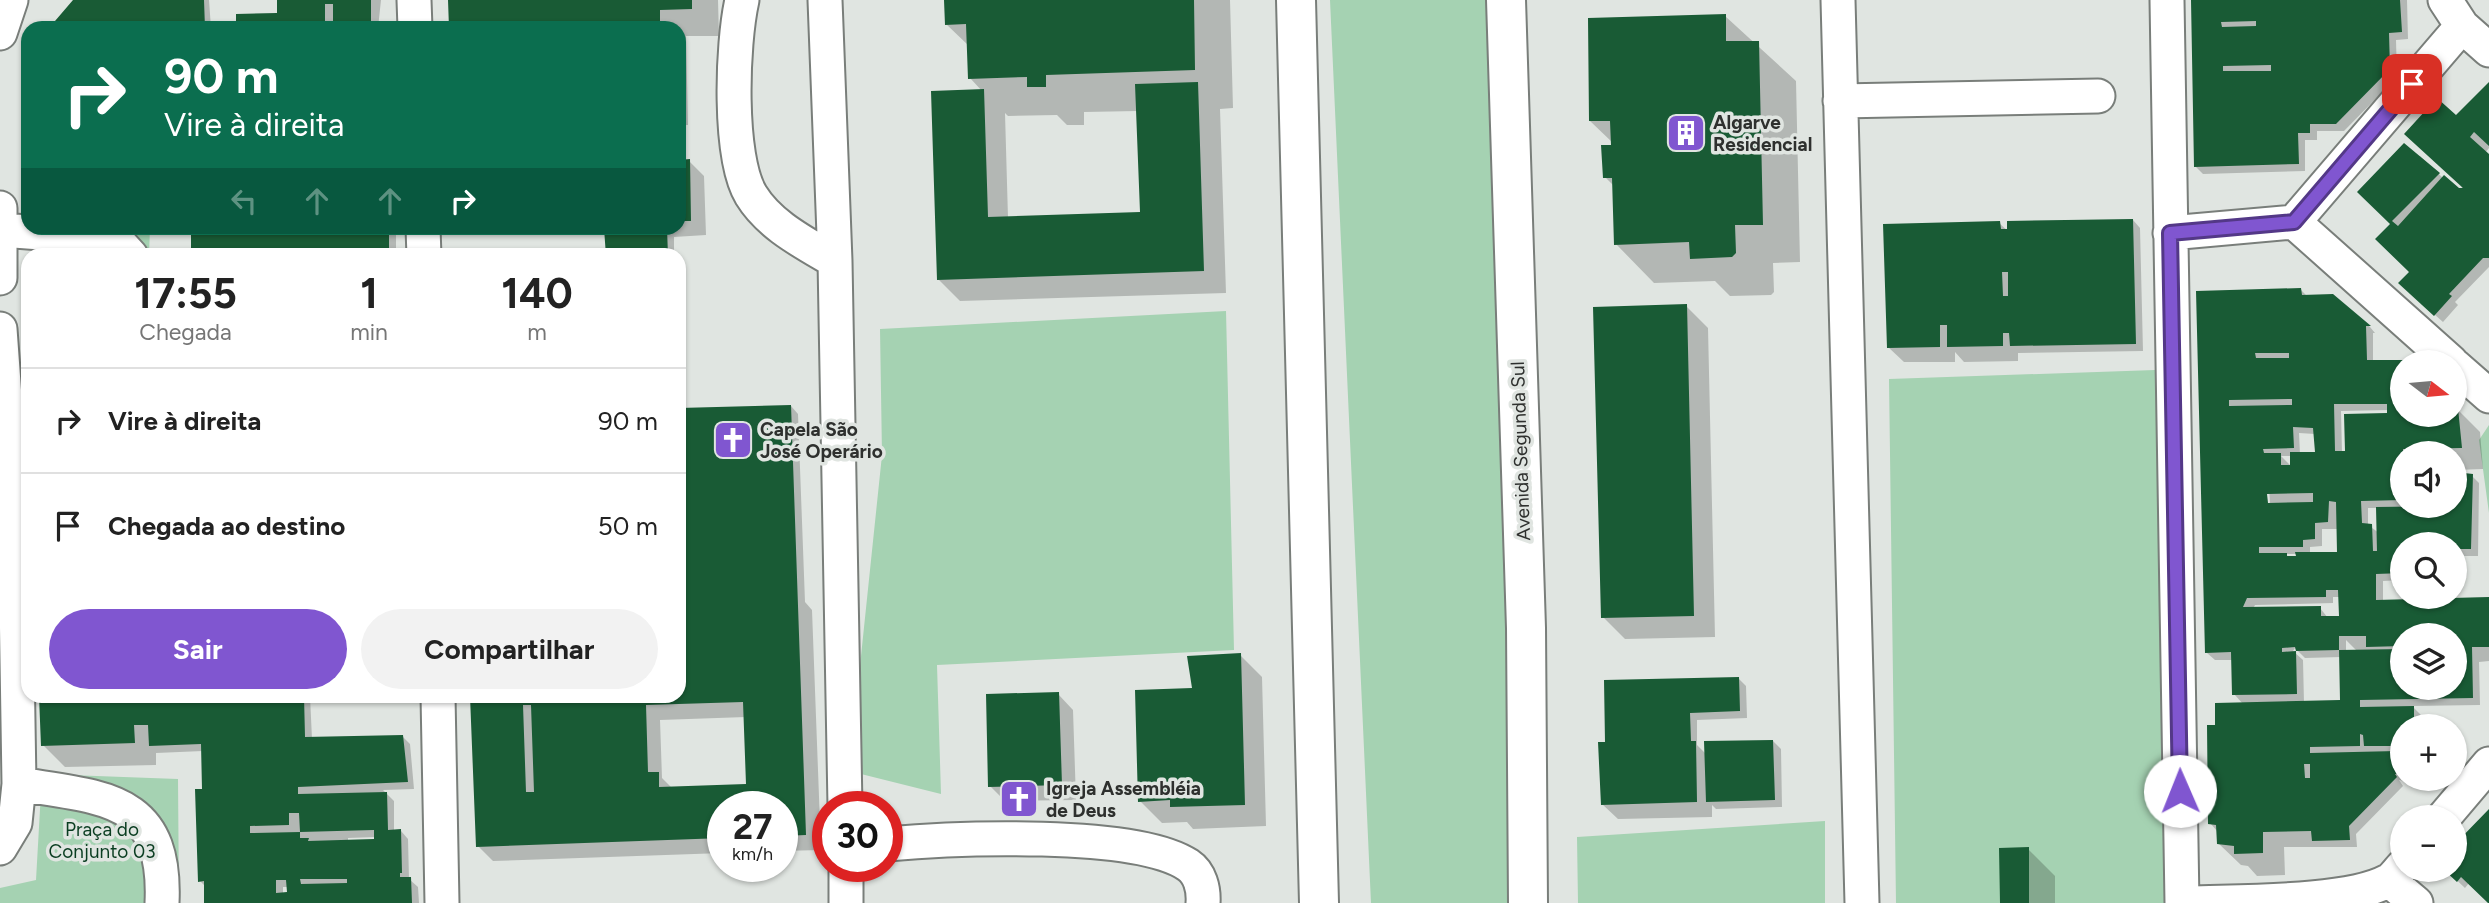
<!DOCTYPE html>
<html lang="pt">
<head>
<meta charset="utf-8">
<style>
	:root { --surface:#fff; --page:#f2f2f2; --text:#222; --muted:#767676; --line:#e0e0e0; --accent:#8056d0 }
	body { margin:0; font-family:Figtree,sans-serif; background:var(--page); color:var(--text); height:100vh; display:flex; flex-direction:column; font-size:26px; white-space:nowrap }
	* { box-sizing:border-box; margin:0 }
	p { font-size:23px; color:var(--muted) }
	.icon { flex:none; width:38px; height:38px; fill:none; stroke:currentColor; stroke-width:2; stroke-linecap:round; stroke-linejoin:round }
	.map { position:relative; flex:1; overflow:hidden }
	.side { position:absolute; left:21px; top:248px; width:665px; height:455px; display:flex; flex-direction:column; background:var(--surface); border-radius:21px; box-shadow:0 2px 5px #0004 }
	.side>* { flex:none }
	.guide { position:absolute; left:21px; top:21px; width:665px; height:214px; border-radius:21px; box-shadow:0 2px 5px #0004; background:#0b6e4f; color:#fff; overflow:hidden }
	.needle { width:46px; rotate:106deg }
	.controls { position:absolute; left:2390px; top:350px; display:grid; gap:14px }
	.controls a { display:grid; place-items:center; width:77px; height:77px; border-radius:50%; background:var(--surface); box-shadow:0 2px 5px #0004; font-size:35px }
	.speed { position:absolute; left:707px; top:791px; display:flex; gap:14px; font-size:35px; font-weight:700; text-align:center }
	.speed>* { display:grid; place-content:center; width:91px; height:91px; border-radius:50%; background:var(--surface); box-shadow:0 2px 5px #0004; line-height:1 }
	.speed small { font-size:18px; font-weight:400 }
	.speed .limit { border:10px solid #d22; background:#fff; color:#111 }
	.pin { position:absolute; display:grid; place-items:center; width:60px; height:60px; color:#fff; margin:-30px; border-radius:14px; box-shadow:0 4px 10px #0006 }
	.me { position:absolute; width:77px; margin:-38px; rotate:359deg; stroke-linejoin:round; filter:drop-shadow(0 0 5px #0008) }
	.turn { display:flex; align-items:center; gap:24px; height:147px; padding:0 28px; font-size:32px }
	.turn .icon { width:91px; height:91px; stroke-width:2.5 }
	.turn b { display:block; font-size:49px; line-height:60px }
	.lanes { display:flex; align-items:center; height:66px; padding:0 28px; background:#0003; justify-content:center; gap:35px; direction:ltr }
	.lanes .off { opacity:.35 }
	.eta { display:flex; justify-content:space-evenly; align-items:center; height:119px; text-align:center }
	.eta b { font-size:42px; font-weight:700; line-height:49px }
	.cta { display:flex; gap:14px; margin-top:auto; padding:14px 28px }
	.cta a { flex:1; height:80px; border-radius:42px; background:var(--accent); color:#fff; font-size:28px; font-weight:700; line-height:80px; text-align:center }
	.cta a+a { background:var(--page); color:var(--text) }
	ul { padding:0; list-style:none }
	li { display:flex; align-items:center; gap:21px; height:105px; padding:0 28px; border-top:2px solid var(--line) }
	li div { flex:1 }
	li b { display:block; font-size:26px }
	li em { font-style:normal }
	.map>svg:first-child { display:block }
	.green { fill:#a5d2b2 }
	.shadow { fill:#0003; fill-rule:evenodd }
	.building { fill:#195b35; fill-rule:evenodd }
	.lines { fill:none; stroke-linecap:round; stroke-linejoin:round }
	.minor-casing { stroke:#797e7a; stroke-width:37 }
	.secondary-casing { stroke:#797e7a; stroke-width:42 }
	.minor { stroke:#fff; stroke-width:33 }
	.secondary { stroke:#fff; stroke-width:38 }
	.route-casing { stroke:#533887; stroke-width:18 }
	.route { stroke:#8056d0; stroke-width:12 }
	.labels { text-anchor:middle; stroke-width:7; stroke-linejoin:round; paint-order:stroke }
	.poi-label { font-size:19px; font-weight:bold; fill:#2e302e; stroke:#e0e5e1; text-anchor:start }
	.street-label { font-size:19px; fill:#2e302e; stroke:#e0e5e1 }
	.park-label { font-size:19px; fill:#0a3d21; stroke:#e0e5e1 }
</style>
</head>
<body>
<div class="map">
<svg width="2489" height="903" viewBox="0 0 2489 903">
	<rect width="100%" height="100%" fill="#e0e5e1"/>
	<path class="green" d="M1330 0H1489L1514 903H1371Z
		M47 228H150L149 255H48Z
		M1226 311 1234 650 937 665 941 794 849 771 882 455 880 329Z
		M2155 370 2162 544 2167 903H1896L1889 379Z
		M2489 425V513L2479 440Z
		M42 774 178 779 179 903H0V888L36 880Z
		M1825 821V903H1578L1577 837Z"/>
	<path class="shadow" d="M75 0H209L211 28H51Z
		M279 0H381L378 28H238L279 15Z
		M449 0H718L719 36H686L688 125H679V28H450Z
		M946 0H1230L1233 108 1220 109 1226 293 960 301 938 279 982 91 970 78 969 46 946 24ZM1138 111 1141 214 1008 218 1005 113 1008 116 1057 115 1067 125H1084V112Z
		M2193 0H2413H2407L2408 39 2396 40 2397 77 2344 131H2317V140H2305V171L2203 174 2195 166Z
		M1725 16 1796 81 1800 262 1773 263 1774 292 1771 295 1730 296 1715 281 1654 283 1616 244 1614 186 1605 177 1613 143 1590 121Z
		M2489 84V148L2485 153 2489 156V267L2455 302 2458 305 2443 322 2408 291 2411 272 2392 224 2359 192 2420 156 2443 178 2462 190 2456 118Z
		M679 161H689L704 176 706 235 674 237V256H607L606 228H679Z
		M2133 220 2140 228 2143 351 2018 353V361L1964 362 1955 352V362H1904L1888 347 1999 223 2009 232Z
		M193 228 244 230 411 229H396V256H193Z
		M2301 290 2307 296H2333L2370 327 2375 333H2373V362H2404L2403 415H2455L2458 410 2480 432 2483 469 2455 470V453H2403V506H2455L2472 476 2479 483 2478 556H2455V544H2403V580L2383 581V601L2489 599V661L2479 662 2480 705 2412 706 2421 715V726H2403V753H2397L2403 759 2405 781 2399 780 2403 786 2356 834 2357 847H2284L2285 875 2257 876 2248 866 2241 865 2218 843V832L2210 823 2243 704 2234 694 2233 660H2215L2207 653 2198 292ZM2389 410V414L2350 453H2342L2341 411ZM2299 433 2315 434 2319 453 2300 454ZM2281 456H2292V467ZM2269 485 2270 504H2266L2265 486ZM2368 508H2378L2379 533 2368 525ZM2322 529H2338L2339 553 2310 554V547L2322 546ZM2286 554H2297V558H2289ZM2333 597H2340V618H2328L2320 608 2253 609 2255 605 2333 603ZM2403 635H2455V688H2403ZM2346 640 2357 651 2346 652ZM2295 648 2305 658 2341 657 2342 702 2304 703 2303 660 2293 651Z
		M679 291 682 295 684 355H679Z
		M1686 306 1708 328 1715 637 1625 639 1603 617Z
		M791 406 798 414 805 602 812 610 821 850 782 851V807H723V853L493 861 478 846 472 696H679V596H688L683 543H679V410ZM746 717 747 785 672 788 662 778 660 720Z
		M1240 655 1262 677 1266 826 1193 829 1187 822 1162 823 1140 801 1194 690Z
		M1738 678 1746 686 1747 718 1697 720V745L1706 754V742L1773 741 1781 749 1782 807 1716 809 1712 805V817L1618 819 1602 804 1609 744Z
		M1058 694 1073 710 1076 800 1005 801 990 786Z
		M40 696H310L312 739 403 737 410 744 414 789 383 790 394 801V831H401L408 839 409 879 418 887 419 903H206V887L200 881 203 751 156 753V765L65 767 43 745ZM376 837V841H348V838ZM283 887H288V894H283Z
		M2489 812V902L2469 883 2465 888 2446 870H2455Z
		M2028 849 2055 876V903H2001Z"/>
	<path class="building" d="M73 0H204L205 28H49Z
		M277 0H371V28H333V4H325V28H236V14L277 13Z
		M448 0H692V9L660 10V28H449Z
		M944 0H1194L1195 70 1046 75V87H1027V77L968 79 966 24 945 25Z
		M2191 0H2400L2402 32 2389 33 2390 69 2336 124H2310V133H2298L2299 164 2194 167ZM2256 21V26L2222 27 2221 22ZM2271 65V71H2223V66Z
		M1726 14V41H1759L1763 225H1735L1736 253 1732 257 1690 259 1689 242 1614 245 1612 178H1603L1601 145H1611L1610 121H1589L1588 18Z
		M1198 82 1204 271 937 280 931 91 984 89 988 217 1140 212 1135 84Z
		M2489 82V146L2474 132 2470 137 2489 154V258H2483L2449 294 2452 296 2434 316 2398 283 2409 272 2375 239 2390 224 2357 192 2404 143 2440 173 2392 221 2398 226 2444 175 2459 188H2463L2404 134 2437 98 2456 115Z
		M690 159 691 221H679V160Z
		M2133 219 2136 344 2010 346 2009 333H2003V346L1947 347V325H1940V347L1887 348 1883 224 2000 221 2001 229H2007V221ZM2002 272H2008V296H2003Z
		M191 228H389V256H191Z
		M604 228H667L668 256H606Z
		M2301 288 2302 295 2333 294 2371 326H2366L2367 360H2403V415H2455V407L2458 408 2462 448 2403 449V500L2361 501 2362 523 2372 524 2373 551H2377L2376 507 2455 506V472L2473 474 2471 549H2455V544H2403V573L2376 574V600L2489 597V647H2472L2473 698 2360 700V707L2414 706V726H2403V746H2364L2363 735 2360 734V746L2310 747V753L2397 751 2398 774H2395L2397 777 2349 826 2350 840 2312 841 2311 831 2263 832V853L2234 854V846L2217 844 2216 825 2208 824 2207 725H2215V703L2340 700 2339 650 2296 651 2295 647 2282 648V652L2296 651 2297 694 2232 695 2231 652 2205 653 2196 291ZM2255 353H2289V358H2256ZM2292 399V405L2229 406V400ZM2334 404H2387V413L2344 414 2345 451H2335ZM2293 427 2313 428 2315 452H2290V465H2281V453H2264L2263 449 2294 448ZM2313 493V502L2268 503 2267 494ZM2329 501 2336 502 2337 552H2295L2296 556H2287V553H2259V547H2303V540L2315 539V523L2328 522ZM2326 590H2338L2339 616H2321V606L2243 607 2247 598 2326 597ZM2403 635H2455V688H2403V649L2339 650V636H2366V647L2403 646ZM2304 764H2310V778H2305Z
		M1687 304 1694 616 1601 618 1593 307Z
		M791 405 806 835 782 836V807H723V838L476 847 470 696H679V595H684L679 528V408ZM743 702 746 784 659 787V772H648L646 705ZM523 705H531L534 792H526Z
		M1241 653 1245 805 1170 807V800L1138 802 1135 690 1192 688 1187 656Z
		M1739 677 1740 711 1690 713 1691 741H1696L1697 802 1601 805 1598 742H1605L1604 680Z
		M1059 692 1062 785 988 787 986 694Z
		M39 696H304L305 737 403 735 408 782 298 787V794L387 792 388 830 401 829 402 873H400V877H411L412 903H204V881L198 882 195 789H202L201 744 149 746 148 725H134L135 743 41 746ZM289 813H299L300 832 374 830V839L308 841 309 838H300V832L250 833V826L289 825ZM300 879H347V883L301 884ZM276 880H286L287 892 276 893Z
		M1773 740 1775 800 1706 802 1704 741Z
		M2489 809V903H2488L2461 877 2457 882 2444 870H2455V844Z
		M2029 847V903H2000L1999 848Z"/>
	<g class="lines">
		<g class="minor-casing">
			<path id="minor" d="M414 0 415 28
				M742 0C732 44 728 157 751 195 770 226 805 243 835 261
				M825 0 835 261 845 807
				M1838 0 1862 903
				M2167 0 2182 903
				M2462 26 2489 50
				M0 33 11 0
				M1840 101 2098 96
				M0 208V278
				M2294 222 2462 26 2445 0
				M423 228 424 256
				M1 230 107 238 120 244 131 256
				M2170 233 2294 222 2451 362
				M0 329 15 534 19 784 15 823 0 848
				M2455 366 2489 396
				M438 696 442 903
				M19 784C103 798 167 796 162 903
				M2444 817 2489 764
				M887 844C953 838 1135 830 1188 865 1200 873 1204 889 1203 903
				M846 866V903
				M2390 881 2416 903
				M2190 903C2238 901 2348 903 2388 881 2394 878 2399 870 2403 866"/>
		</g>
		<g class="secondary-casing">
			<path id="secondary" d="M1296 0 1319 903
				M1506 0 1526 628 1528 903"/>
		</g>
		<use href="#minor" class="minor"/>
		<use href="#secondary" class="secondary"/>
	</g>
	<g class="lines">
		<g class="route-casing">
			<path id="route" d="M2180 791 2170 233 2294 222 2412 84"/>
		</g>
		<use href="#route" class="route"/>
	</g>
	<defs>
		<g id="building-square" transform="scale(2.0125)"><rect x="-9" y="-9" width="18" height="18" rx="4" fill="#8056d0" stroke="#e0e5e1"/><path d="M-4-6H4V6H1V3H-1V6H-4ZM-2.5-4.3h1.7v1.8h-1.7ZM.8-4.3h1.7v1.8H.8ZM-2.5-1h1.7V.8h-1.7ZM.8-1h1.7V.8H.8Z" fill="#fff"/></g>
		<g id="church-square" transform="scale(2.0125)"><rect x="-9" y="-9" width="18" height="18" rx="4" fill="#8056d0" stroke="#e0e5e1"/><path d="M-1.2-6h2.4v3.5h3.3v2.4h-3.3V6h-2.4V-.1h-3.3v-2.4h3.3Z" fill="#fff"/></g>
	</defs>
	<g fill-rule="evenodd">
		<use href="#building-square" x="1686" y="133"/>
		<use href="#church-square" x="733" y="440"/>
		<use href="#church-square" x="1019" y="799"/>
	</g>
	<g class="labels">
		<g class="poi-label">
			<text x="1713" y="129">Algarve<tspan x="1713" dy="22">Residencial</tspan></text>
			<text x="760" y="436">Capela São<tspan x="760" dy="22">José Operário</tspan></text>
			<text x="1046" y="795">Igreja Assembléia<tspan x="1046" dy="22">de Deus</tspan></text>
		</g>
		<g class="street-label">
			<text transform="translate(1520 451) rotate(-92)" y="7">Avenida Segunda Sul</text>
		</g>
		<g class="park-label">
			<text x="102" y="836">Praça do<tspan x="102" dy="22">Conjunto 03</tspan></text>
		</g>
	</g>
</svg>
<div class="controls">
<a><svg class="needle" viewBox="-14 -14 28 28"><path d="M0-13l5 13h-10z" fill="#e53935"/><path d="M0 13l5-13h-10z" fill="#767676"/></svg></a>
<a><svg class="icon" aria-label="sound" viewBox="0 0 24 24"><path d="M4 9h4l5-4v14l-5-4H4zM17 9q2 3 0 6"/></svg></a>
<a><svg class="icon" aria-label="search" viewBox="0 0 24 24"><circle cx="10" cy="10" r="6"/><path d="M15 15l6 6"/></svg></a>
<a><svg class="icon" aria-label="layers" viewBox="0 0 24 24"><path d="M12 4l9 5-9 5-9-5zM3 14l9 5 9-5"/></svg></a>
<a>+</a>
<a>−</a>
</div>
<div class="speed"><div>27<small>km/h</small></div><div class="limit">30</div></div>
<div class="pin" style="left:2412px;top:84px;background:#d93025"><svg class="icon" aria-label="arrive" viewBox="0 0 24 24"><path d="M6 21V4h12l-3 4 3 4H6"/></svg></div>
<svg class="me" style="left:2180px;top:791px" viewBox="-20 -20 40 40"><circle r="19" fill="#fff"/><path d="M0-13L10 11 0 6-10 11z" fill="#8056d0"/></svg>
<div class="guide">
<div class="turn"><svg class="icon" aria-label="right" viewBox="0 0 24 24"><path d="M7 20v-9h11M14 6l5 5-5 5"/></svg><div><b>90 m</b>Vire à direita</div></div>
<div class="lanes"><svg class="icon off" aria-label="left" viewBox="0 0 24 24"><path d="M17 20v-9H6M10 6l-5 5 5 5"/></svg><svg class="icon off" aria-label="ahead" viewBox="0 0 24 24"><path d="M12 20V5M6 11l6-6 6 6"/></svg><svg class="icon off" aria-label="ahead" viewBox="0 0 24 24"><path d="M12 20V5M6 11l6-6 6 6"/></svg><svg class="icon" aria-label="right" viewBox="0 0 24 24"><path d="M7 20v-9h11M14 6l5 5-5 5"/></svg></div>
</div>
<section class="side">
<div class="eta">
<div><b>17:55</b><p>Chegada</p></div>
<div><b>1</b><p>min</p></div>
<div><b>140</b><p>m</p></div>
</div>
<ul>
<li><svg class="icon" aria-label="right" viewBox="0 0 24 24"><path d="M7 20v-9h11M14 6l5 5-5 5"/></svg><div><b>Vire à direita</b></div><em>90 m</em></li>
<li><svg class="icon" aria-label="arrive" viewBox="0 0 24 24"><path d="M6 21V4h12l-3 4 3 4H6"/></svg><div><b>Chegada ao destino</b></div><em>50 m</em></li>
</ul>
<div class="cta"><a>Sair</a><a>Compartilhar</a></div>
</section>
</div>
</body>
</html>
